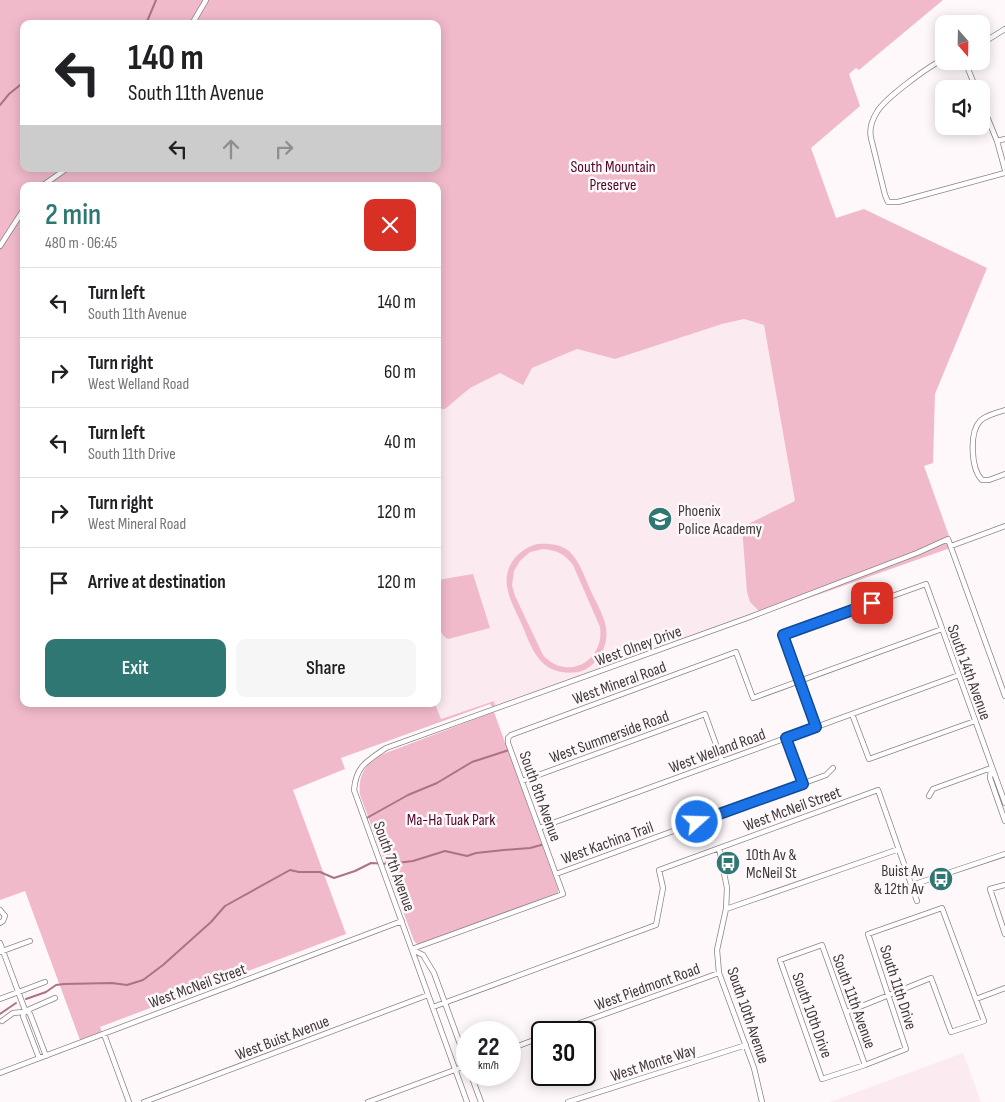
<!DOCTYPE html>
<html lang="en">
<head>
<meta charset="utf-8">
<style>
	:root { --surface:#fff; --page:#f6f6f6; --text:#202124; --muted:#757577; --line:#e0e0e0; --accent:#2f7773 }
	body { margin:0; font-family:"Sofia Sans Condensed",sans-serif; background:var(--page); color:var(--text); height:100vh; display:flex; flex-direction:column; font-size:19px; white-space:nowrap }
	* { box-sizing:border-box; margin:0 }
	p { font-size:16px; color:var(--muted) }
	.icon { flex:none; width:28px; height:28px; fill:none; stroke:currentColor; stroke-width:2; stroke-linecap:round; stroke-linejoin:round }
	.map { position:relative; flex:1; overflow:hidden }
	.details { position:absolute; left:20px; top:182px; width:421px; height:525px; display:flex; flex-direction:column; background:var(--surface); border-radius:10px; box-shadow:0 2px 12px #0003 }
	.details>* { flex:none }
	.top-card { position:absolute; left:20px; top:20px; width:421px; height:152px; border-radius:10px; box-shadow:0 2px 12px #0003; background:#fff; color:var(--text); overflow:hidden }
	.needle { width:32px; rotate:160deg }
	.controls { position:absolute; left:935px; top:15px; display:grid; gap:10px }
	.controls a { display:grid; place-items:center; width:55px; height:55px; border-radius:10px; background:var(--surface); box-shadow:0 2px 12px #0003; font-size:25px }
	.speed { position:absolute; left:456px; top:1021px; display:flex; gap:10px; font-size:25px; font-weight:700; text-align:center }
	.speed>* { display:grid; place-content:center; width:65px; height:65px; border-radius:50%; background:var(--surface); box-shadow:0 2px 12px #0003; line-height:1 }
	.speed small { font-size:12px; font-weight:400 }
	.speed .limit { border:2px solid #111; border-radius:8px; background:#fff; color:#111 }
	.pin { position:absolute; display:grid; place-items:center; width:42px; height:42px; color:#fff; margin:-21px; border-radius:10px; box-shadow:0 2px 8px #0006 }
	.me { position:absolute; width:55px; margin:-28px; rotate:70deg; stroke-linejoin:round; filter:drop-shadow(0 0 4px #0008) }
	.turn { display:flex; align-items:center; gap:18px; height:105px; padding:0 25px; font-size:22px }
	.turn .icon { width:65px; height:65px; stroke-width:2.5 }
	.turn b { display:block; font-size:35px; line-height:42px }
	.lanes { display:flex; align-items:center; height:48px; padding:0 25px; background:#0003; justify-content:center; gap:25px; direction:ltr }
	.lanes .off { opacity:.35 }
	.round { display:grid; place-items:center; flex:none; width:52px; height:52px; border-radius:10px; background:var(--page) }
	.overview { display:flex; align-items:center; justify-content:space-between; height:85px; padding:0 25px }
	h1 { font-size:30px; font-weight:600; line-height:38px; color:var(--accent) }
	.action { display:flex; gap:10px; margin-top:auto; padding:10px 25px }
	.action a { flex:1; height:58px; border-radius:10px; background:var(--accent); color:#fff; font-size:20px; font-weight:600; line-height:58px; text-align:center }
	.action a+a { background:var(--page); color:var(--text) }
	ul { padding:0; list-style:none }
	li { display:flex; align-items:center; gap:15px; height:70px; padding:0 25px; border-top:1px solid var(--line) }
	li div { flex:1 }
	li b { display:block; font-size:19px }
	li em { font-style:normal }
	.map>svg:first-child { display:block }
	.built { fill:#fbeaef }
	.green { fill:#f1bacb; fill-rule:evenodd }
	.lines { fill:none; stroke-linecap:round; stroke-linejoin:round }
	.stream { stroke:#ac7285; stroke-width:2 }
	.street-casing { stroke:#8d8285; stroke-width:6 }
	.street { stroke:#fff; stroke-width:4.5 }
	.route-casing { stroke:#114b97; stroke-width:12 }
	.route { stroke:#1a73e8; stroke-width:9 }
	.labels { text-anchor:middle; stroke-width:5; stroke-linejoin:round; paint-order:stroke }
	.park-label { font-size:16px; fill:#50072a; stroke:#fff8fa }
	.poi-label { font-size:16px; fill:#3e3a3b; stroke:#fff8fa; text-anchor:start }
	.street-label { font-size:16px; fill:#3e3a3b; stroke:#fff8fa }
</style>
</head>
<body>
<div class="map">
<svg width="1005" height="1102" viewBox="0 0 1005 1102">
	<rect width="100%" height="100%" fill="#fff8fa"/>
	<path class="built" d="M744 319 764 325 795 501 760 611 495 707 493 701 440 719 435 704H438V409H445L470 388 500 373 532 368 577 349 615 359 722 324Z
		M963 1053 981 1102H830Z"/>
	<path class="green" d="M0 0H943L859 70 856 68 849 74 860 106 811 148 836 218 864 209 987 268 935 394 933 463 924 466 953 547 494 709 490 704 341 758 345 769 293 790 346 934 100 1027 102 1032 80 1040 25 891 0 900ZM24 24H438V169H24ZM24 186H438V409H445L470 388 500 373 523 385 532 368 577 349 615 359 722 324 744 319 764 325 795 501 742 527 747 592 750 602 759 611 495 706 494 701 441 719 435 704H24Z
		M537 544C549 543 561 544 570 552 580 562 584 576 590 589 595 601 604 614 606 628 609 647 597 667 578 672 567 674 554 672 545 665 533 655 528 639 522 625 517 613 509 600 507 586 504 566 518 549 537 544ZM543 549C556 550 565 554 573 565L600 627C605 661 567 682 543 655L515 596 512 585 514 571 520 561 530 552Z
		M473 574 490 628 448 639C432 631 437 597 438 580Z
		M494 712 558 889V893L418 945 414 941 360 795C358 779 363 768 375 757Z"/>
	<g class="lines">
		<path class="stream" d="M146 24 156 0
			M0 105 9 94 24 82
			M365 819 408 795 437 783 472 762 509 750
			M26 999 46 992 56 985 64 984 112 983 127 985 143 980 163 965 211 922 225 906 290 870 299 872H320L334 878 355 871 371 863 389 864 413 861 445 851 467 856 476 853 504 850 530 848 545 844
			M0 1014 16 1003"/>
		<g class="street-casing">
			<path id="street" d="M192 24 206 0
				M981 44 1005 29
				M944 59C929 66 885 98 877 112 872 120 869 129 871 138L885 195 888 202H898L1005 173
				M965 61 976 89
				M981 102 997 141 1005 170
				M997 141 1005 139
				M42 186 66 169
				M0 246 24 209
				M1005 410C997 413 986 415 980 421 969 433 971 469 982 480H989L1005 474
				M951 546 1005 526
				M852 714 869 759 975 721
				M816 727 783 635 926 584 1005 803
				M786 738 803 784
				M991 769 990 778 1005 821
				M522 781 705 714 722 761
				M929 796 933 789 991 768
				M539 828 959 675
				M719 848 727 888 726 909 717 950 719 973 754 1068 762 1102
				M556 874 826 775 833 768
				M912 885 1005 854
				M1005 885 990 889 1005 934
				M726 909 899 849
				M0 910 5 916 3 921 0 923
				M0 943 25 1010 23 1016 39 1058
				M412 949 563 894 508 743V738L511 735 736 652 753 698 942 629
				M413 950 423 955 434 973 468 1066
				M0 952 30 941
				M0 999 45 982
				M976 999 1005 988
				M433 1007 656 925 663 888 659 870 878 790 917 901
				M26 1010 30 1014 46 1056
				M847 1012 931 978 951 1032 984 1021 942 908 868 934 906 1049 865 1065 822 1079 780 960 822 945 865 1065
				M2 1021 13 1013 23 1012 55 998
				M555 1032 719 973
				M104 1034 129 1102
				M510 1049 542 1037
				M0 1073 402 921
				M471 1075 481 1102
				M144 1102 428 995
				M368 1102 468 1065
				M467 1102 354 790C356 766 367 761 386 748L750 617 917 553 948 539 1005 696
				M568 1102 746 1045"/>
		</g>
		<use href="#street" class="street"/>
	</g>
	<g class="lines">
		<g class="route-casing">
			<path id="route" d="M697 822 803 784 786 738 816 727 783 635 872 603"/>
		</g>
		<use href="#route" class="route"/>
	</g>
	<defs>
		<g id="school-disc" transform="scale(1.25)"><circle r="9.5" fill="#2f7773" stroke="#fff8fa"/><path d="M0-5L7-2L0 1L-7-2ZM-4 1L0 2.5L4 1V4Q0 6-4 4Z" fill="#fff"/></g>
		<g id="bus-disc" transform="scale(1.25)"><circle r="9.5" fill="#2f7773" stroke="#fff8fa"/><path d="M-5-6H5V4H4V6H2V4H-2V6H-4V4H-5ZM-3.5-4V0h7V-4ZM-3.5 1.2v1.5H-2V1.2ZM2 1.2v1.5H3.5V1.2Z" fill="#fff"/></g>
	</defs>
	<g fill-rule="evenodd">
		<use href="#school-disc" x="660" y="519"/>
		<use href="#bus-disc" x="728" y="863"/>
		<use href="#bus-disc" x="941" y="879"/>
	</g>
	<g class="labels">
		<g class="park-label">
			<text x="613" y="172">South Mountain<tspan x="613" dy="18">Preserve</tspan></text>
			<text x="451" y="825">Ma-Ha Tuak Park</text>
		</g>
		<g class="poi-label">
			<text x="678" y="516">Phoenix<tspan x="678" dy="18">Police Academy</tspan></text>
			<text x="746" y="860">10th Av &amp;<tspan x="746" dy="18">McNeil St</tspan></text>
			<text x="924" y="876" text-anchor="end">Buist Av<tspan x="924" dy="18">&amp; 12th Av</tspan></text>
		</g>
		<g class="street-label">
			<text transform="translate(638 645) rotate(-20)" y="6">West Olney Drive</text>
			<text transform="translate(970 672) rotate(70)" y="6">South 14th Avenue</text>
			<text transform="translate(619 682) rotate(-20)" y="6">West Mineral Road</text>
			<text transform="translate(609 736) rotate(-20)" y="6">West Summerside Road</text>
			<text transform="translate(717 750) rotate(-20)" y="6">West Welland Road</text>
			<text transform="translate(541 796) rotate(70)" y="6">South 8th Avenue</text>
			<text transform="translate(792 808) rotate(-20)" y="6">West McNeil Street</text>
			<text transform="translate(607 842) rotate(-20)" y="6">West Kachina Trail</text>
			<text transform="translate(395 866) rotate(70)" y="6">South 7th Avenue</text>
			<text transform="translate(197 985) rotate(-20)" y="6">West McNeil Street</text>
			<text transform="translate(647 986) rotate(-20)" y="6">West Piedmont Road</text>
			<text transform="translate(899 987) rotate(72)" y="6">South 11th Drive</text>
			<text transform="translate(855 1001) rotate(70)" y="6">South 11th Avenue</text>
			<text transform="translate(749 1015) rotate(71)" y="6">South 10th Avenue</text>
			<text transform="translate(813 1015) rotate(70)" y="6">South 10th Drive</text>
			<text transform="translate(282 1037) rotate(-21)" y="6">West Buist Avenue</text>
			<text transform="translate(653 1062) rotate(-18)" y="6">West Monte Way</text>
		</g>
	</g>
</svg>
<div class="controls">
<a><svg class="needle" viewBox="-14 -14 28 28"><path d="M0-13l5 13h-10z" fill="#e53935"/><path d="M0 13l5-13h-10z" fill="#757577"/></svg></a>
<a><svg class="icon" aria-label="sound" viewBox="0 0 24 24"><path d="M4 9h4l5-4v14l-5-4H4zM17 9q2 3 0 6"/></svg></a>
</div>
<div class="speed"><div>22<small>km/h</small></div><div class="limit">30</div></div>
<div class="pin" style="left:872px;top:603px;background:#d93025"><svg class="icon" aria-label="arrive" viewBox="0 0 24 24"><path d="M6 21V4h12l-3 4 3 4H6"/></svg></div>
<svg class="me" style="left:697px;top:822px" viewBox="-20 -20 40 40"><circle r="17" fill="#1a73e8" stroke="#fff" stroke-width="3"/><path d="M0-11L8 9 0 5-8 9z" fill="#fff"/></svg>
<div class="top-card">
<div class="turn"><svg class="icon" aria-label="left" viewBox="0 0 24 24"><path d="M17 20v-9H6M10 6l-5 5 5 5"/></svg><div><b>140 m</b>South 11th Avenue</div></div>
<div class="lanes"><svg class="icon" aria-label="left" viewBox="0 0 24 24"><path d="M17 20v-9H6M10 6l-5 5 5 5"/></svg><svg class="icon off" aria-label="ahead" viewBox="0 0 24 24"><path d="M12 20V5M6 11l6-6 6 6"/></svg><svg class="icon off" aria-label="right" viewBox="0 0 24 24"><path d="M7 20v-9h11M14 6l5 5-5 5"/></svg></div>
</div>
<section class="details">
<div class="overview"><div><h1>2 min</h1><p>480 m · 06:45</p></div><a class="round" style="background:#d93025;color:#fff"><svg class="icon" aria-label="close" viewBox="0 0 24 24"><path d="M6 6l12 12M18 6L6 18"/></svg></a></div>
<ul>
<li><svg class="icon" aria-label="left" viewBox="0 0 24 24"><path d="M17 20v-9H6M10 6l-5 5 5 5"/></svg><div><b>Turn left</b><p>South 11th Avenue</p></div><em>140 m</em></li>
<li><svg class="icon" aria-label="right" viewBox="0 0 24 24"><path d="M7 20v-9h11M14 6l5 5-5 5"/></svg><div><b>Turn right</b><p>West Welland Road</p></div><em>60 m</em></li>
<li><svg class="icon" aria-label="left" viewBox="0 0 24 24"><path d="M17 20v-9H6M10 6l-5 5 5 5"/></svg><div><b>Turn left</b><p>South 11th Drive</p></div><em>40 m</em></li>
<li><svg class="icon" aria-label="right" viewBox="0 0 24 24"><path d="M7 20v-9h11M14 6l5 5-5 5"/></svg><div><b>Turn right</b><p>West Mineral Road</p></div><em>120 m</em></li>
<li><svg class="icon" aria-label="arrive" viewBox="0 0 24 24"><path d="M6 21V4h12l-3 4 3 4H6"/></svg><div><b>Arrive at destination</b></div><em>120 m</em></li>
</ul>
<div class="action"><a>Exit</a><a>Share</a></div>
</section>
</div>
</body>
</html>
